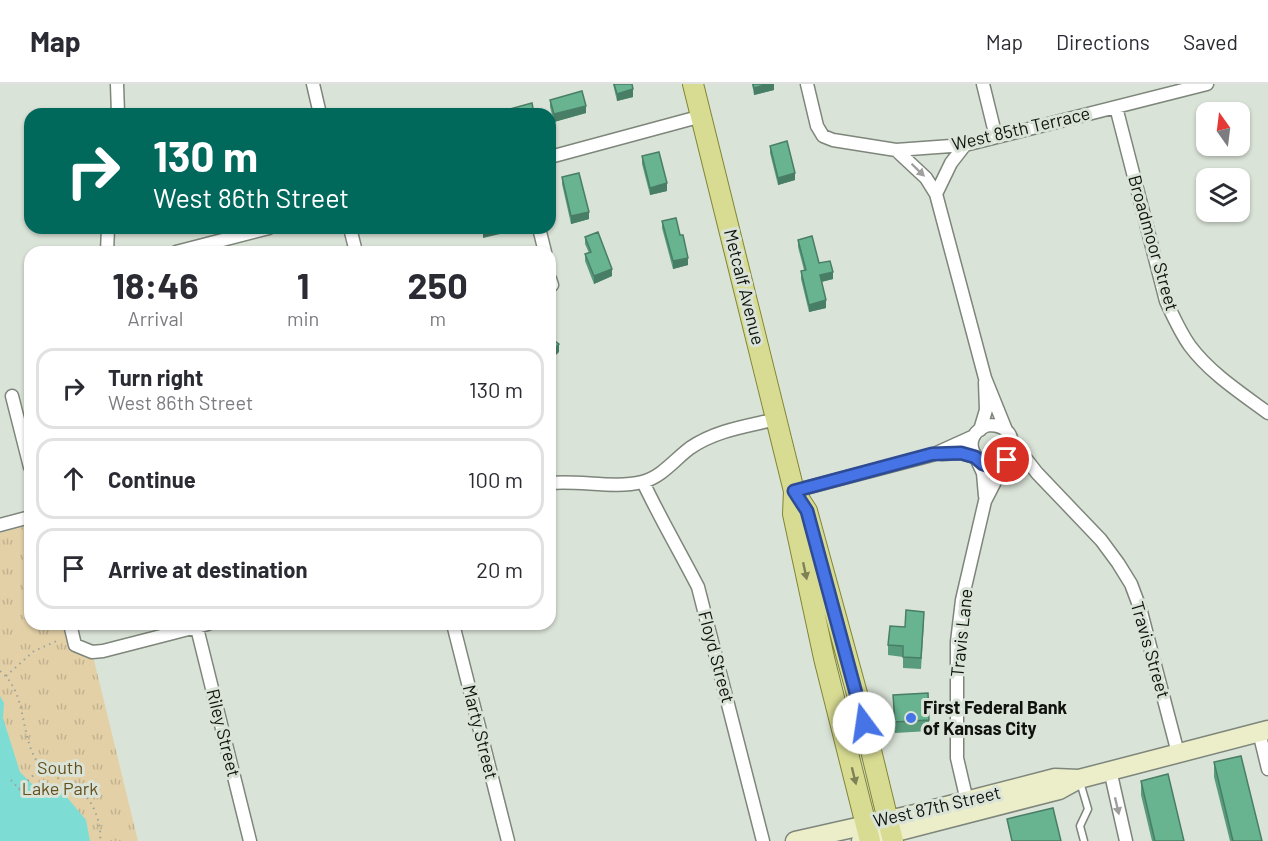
<!DOCTYPE html>
<html lang="en">
<head>
<meta charset="utf-8">
<style>
	:root { --surface:#fff; --page:#f2f2f3; --text:#2b2b33; --muted:#7c7c81; --line:#e1e1e2 }
	body { margin:0; font-family:Barlow,sans-serif; background:var(--page); color:var(--text); height:100vh; display:flex; flex-direction:column; font-size:22px; white-space:nowrap }
	* { box-sizing:border-box; margin:0 }
	p { font-size:20px; color:var(--muted) }
	.icon { flex:none; width:33px; height:33px; fill:none; stroke:currentColor; stroke-width:2; stroke-linecap:round; stroke-linejoin:round }
	.map { position:relative; flex:1; overflow:hidden }
	.sheet { position:absolute; left:24px; top:162px; width:532px; height:384px; display:flex; flex-direction:column; background:var(--surface); border-radius:18px; box-shadow:0 2px 4px #0004 }
	.sheet>* { flex:none }
	.hud { position:absolute; left:24px; top:24px; width:532px; height:126px; border-radius:18px; box-shadow:0 2px 4px #0004; background:#00695c; color:#fff; overflow:hidden }
	.needle { width:39px; rotate:346deg }
	.buttons { position:absolute; left:1196px; top:18px; display:grid; gap:12px }
	.buttons a { display:grid; place-items:center; width:54px; height:54px; border-radius:12px; background:var(--surface); box-shadow:0 2px 4px #0004; font-size:30px }
	.pin { position:absolute; display:grid; place-items:center; width:51px; height:51px; color:#fff; margin:-26px; border:3px solid #fff; border-radius:50%; box-shadow:0 2px 6px #0007 }
	.me { position:absolute; width:66px; margin:-33px; rotate:346deg; stroke-linejoin:round; filter:drop-shadow(0 0 4px #0008) }
	.turn { display:flex; align-items:center; gap:21px; height:126px; padding:0 30px; font-size:27px }
	.turn .icon { width:78px; height:78px; stroke-width:2.5 }
	.turn b { display:block; font-size:42px; line-height:51px }
	.eta { display:flex; justify-content:space-evenly; align-items:center; height:102px; text-align:center }
	.eta b { font-size:36px; font-weight:700; line-height:42px }
	ul { padding:0; list-style:none }
	li { display:flex; align-items:center; gap:18px; height:81px; margin:0 12px 9px; padding:0 18px; border:3px solid var(--line); border-radius:18px }
	li div { flex:1 }
	li b { display:block; font-size:22px }
	li em { font-style:normal }
	header { display:flex; align-items:center; gap:36px; box-sizing:border-box; height:84px; padding:0 30px; background:var(--surface); border-bottom:2px solid var(--line) }
	header strong { font-size:28px }
	nav { display:flex; gap:33px; margin-inline-start:auto; font-size:21px }
	.map>svg:first-child { display:block }
	.grass { fill:url(#grass-tufts) }
	.water { fill:#7dddd4 }
	.lines { fill:none; stroke-linecap:round; stroke-linejoin:round }
	.lane-casing { stroke:#7e867b; stroke-width:9 }
	.street-casing { stroke:#7e867b; stroke-width:15 }
	.secondary-casing { stroke:#7e867b; stroke-width:21 }
	.primary-casing { stroke:#818635; stroke-width:22 }
	.path { stroke:#9ca49a; stroke-width:2; stroke-dasharray:1.5 4.5; stroke-linecap:butt }
	.lane { stroke:#fff; stroke-width:6 }
	.street { stroke:#fff; stroke-width:12 }
	.secondary { stroke:#ecedc9; stroke-width:18 }
	.primary { stroke:#d8dc92; stroke-width:20 }
	.wall { fill:#599b7d }
	.shaded-wall { fill:#497e66 }
	.building { fill:#68b491; stroke:#497e66; stroke-width:1.5 }
	.oneway { fill:#9fa09e }
	.oneway2 { fill:#7e8156 }
	.route-casing { stroke:#2e4b95; stroke-width:15 }
	.route { stroke:#4673e5; stroke-width:10 }
	.poi-dot { fill:#4673e5; stroke:#dae3d7; stroke-width:2 }
	.labels { text-anchor:middle; stroke-width:6; stroke-linejoin:round; paint-order:stroke }
	.street-label { font-size:18px; fill:#0f120d; stroke:#dae3d7 }
	.poi-label { font-size:18px; font-weight:bold; fill:#0f120d; stroke:#dae3d7; text-anchor:start }
	.park-label { font-size:18px; fill:#65501d; stroke:#dae3d7 }
</style>
</head>
<body>
<header>
<strong>Map</strong>
<nav><a>Map</a><a>Directions</a><a>Saved</a></nav>
</header>
<div class="map">
<svg width="1268" height="757" viewBox="0 0 1268 757">
	<defs>
		<pattern id="grass-tufts" width="24" height="20" patternUnits="userSpaceOnUse" patternTransform="scale(1.5)"><rect width="24" height="20" fill="#e3d0a7"/><path d="M3 7l-1-3M5 7V3M7 7l1-3M15 17l-1-3M17 17v-4M19 17l1-3" fill="none" stroke="#c2b28f"/></pattern>
	</defs>
	<rect width="100%" height="100%" fill="#dae3d7"/>
	<path class="grass" d="M30 441V540H70L75 561 92 568 138 757H0V449Z"/>
	<path class="water" d="M0 612 4 619 3 634 20 688 33 701 56 705 66 712 86 736 90 757H0Z"/>
	<g class="lines">
		<g class="lane-casing">
			<path id="lane" d="M1080 698 1088 725 1080 742 1084 757"/>
		</g>
		<g class="street-casing">
			<path id="street" d="M117 0 118 30
				M313 0 320 30
				M807 0 817 42 823 52 833 56 896 66 965 61 1207 0
				M983 0 996 53
				M1116 23 1166 217C1173 232 1180 248 1190 262 1210 289 1241 309 1268 329
				M896 66 926 94 936 110 985 294 1006 346
				M550 73 702 32
				M936 110 951 79 965 61
				M350 144 356 168
				M539 144 545 168
				M107 168 108 144
				M176 168 269 144
				M550 195 552 201
				M12 312 30 383
				M988 341C1016 341 1017 364 1003 382 973 386 958 352 988 341Z
				M980 346 986 326 985 298
				M1012 357 1037 389 1101 456 1118 479 1131 500 1140 524 1178 669
				M942 370 961 369 975 373
				M977 376 983 389 985 412
				M643 398C660 434 680 468 698 503L763 757
				M550 399C579 396 615 405 642 398 662 393 675 375 690 364 716 346 748 342 777 335
				M794 407 932 371 974 352
				M0 441 30 433
				M70 540 75 561 92 568 103 567 208 540
				M196 540 250 757
				M453 540 508 757
				M1259 648 1268 685
				M1110 686 1126 757
				M967 717 957 674V558L962 516 985 417 1003 382"/>
		</g>
		<g class="secondary-casing">
			<path id="secondary" d="M795 757 915 730 1055 694 1079 695
				M861 757 1059 706 1079 695 1268 646"/>
		</g>
		<g class="primary-casing">
			<path id="primary" d="M693 0 794 407 793 430 824 574 870 757
				M794 407 807 427 859 617 893 757"/>
		</g>
		<path class="path" d="M0 587C28 609 19 651 38 679 47 693 65 695 77 704 93 715 102 739 100 757
			M6 592 34 567 59 556
			M11 696 19 705 42 683
			M19 705 27 713"/>
		<use href="#lane" class="lane"/>
		<use href="#street" class="street"/>
		<use href="#secondary" class="secondary"/>
		<use href="#primary" class="primary"/>
	</g>
	<path class="wall" d="M613 0H632L633 13 617 17Z
		M752 0H774V6L754 11Z
		M550 16 586 29 554 38 550 23Z
		M770 62 795 96 778 101 770 69Z
		M642 72 667 107 650 111 642 80Z
		M562 93 589 135 571 140 562 100Z
		M662 137 680 151 688 181 673 185 662 144Z
		M585 153 612 192 594 200 585 177V170L589 169 585 160Z
		M798 156 833 195 822 198 826 224 809 228 801 195V187L804 186 798 163Z
		M924 538 921 585 903 584V573L888 571V561L905 543Z
		M893 611 929 636V647L895 649Z
		M1214 678 1262 757H1230L1214 693Z
		M1141 697 1184 757H1152L1141 711Z"/>
	<path class="shaded-wall" d="M768 0H774V6L754 11V4Z
		M633 5V13L617 17V10Z
		M586 22V29L554 38V30Z
		M795 89V96L778 101V94Z
		M667 99V107L650 111V104Z
		M589 128V135L571 140V132Z
		M494 144H500V150L483 154V147Z
		M688 174V181L673 185V177Z
		M612 185V192L594 200V192Z
		M833 188V195L820 198V191Z
		M826 216V224L809 228V221Z
		M559 260V268L550 277V270Z"/>
	<path class="building" d="M614 0H632L633 5 617 10Z
		M753 0H768L754 4Z
		M582 7 586 22 554 30 550 16Z
		M532 19 534 30H507L506 26Z
		M787 57 795 89 778 94 770 62Z
		M659 68 667 99 650 104 642 72Z
		M579 89 589 128 571 132 562 93Z
		M676 134 680 151H683L688 174 673 177 662 137Z
		M483 144H494L483 147Z
		M598 148 612 185 594 192 585 170 591 168 585 153Z
		M812 152 819 179 830 177 833 188 820 191 826 216 809 221 801 187 806 186 798 156Z
		M550 253 559 260 550 270Z
		M906 526 924 528 921 574 903 573V562L888 561 890 542 905 543Z
		M928 609 929 636 895 638 893 611Z
		M1241 672 1262 757H1233L1214 678Z
		M1168 690 1184 757H1155L1141 697Z
		M1053 724 1061 757H1012L1007 735Z"/>
	<defs><path id="oneway-solid" d="M-6-.8H1V-3.2L6.5 0L1 3.2V.8H-6Z" transform="scale(1.5)"/></defs>
	<g class="oneway">
		<use href="#oneway-solid" transform="translate(918 86) rotate(44)"/>
		<use href="#oneway-solid" transform="translate(1117 722) rotate(77)"/>
	</g>
	<g class="oneway2">
		<use href="#oneway-solid" transform="translate(805 487) rotate(78)"/>
		<use href="#oneway-solid" transform="translate(854 692) rotate(76)"/>
	</g>
	<g class="lines">
		<g class="route-casing">
			<path id="route" d="M864 639 807 427 794 407 932 370 961 369 975 373 983 380 989 382H1003L1007 376"/>
		</g>
		<use href="#route" class="route"/>
	</g>
	<circle class="poi-dot" cx="911" cy="634" r="6"/>
	<g class="labels">
		<g class="street-label">
			<text transform="translate(1021 45) rotate(-13)" y="6">West 85th Terrace</text>
			<text transform="translate(1153 159) rotate(74)" y="6">Broadmoor Street</text>
			<text transform="translate(744 203) rotate(76)" y="6">Metcalf Avenue</text>
			<text transform="translate(962 549) rotate(-84)" y="6">Travis Lane</text>
			<text transform="translate(1150 566) rotate(74)" y="6">Travis Street</text>
			<text transform="translate(716 573) rotate(75)" y="6">Floyd Street</text>
			<text transform="translate(480 648) rotate(76)" y="6">Marty Street</text>
			<text transform="translate(223 649) rotate(76)" y="6">Riley Street</text>
			<text transform="translate(937 723) rotate(-13)" y="6">West 87th Street</text>
		</g>
		<g class="poi-label">
			<text x="923" y="630">First Federal Bank<tspan x="923" dy="21">of Kansas City</tspan></text>
		</g>
		<g class="park-label">
			<text x="60" y="690">South<tspan x="60" dy="21">Lake Park</tspan></text>
		</g>
	</g>
</svg>
<div class="buttons">
<a><svg class="needle" viewBox="-14 -14 28 28"><path d="M0-13l5 13h-10z" fill="#e53935"/><path d="M0 13l5-13h-10z" fill="#7c7c81"/></svg></a>
<a><svg class="icon" aria-label="layers" viewBox="0 0 24 24"><path d="M12 4l9 5-9 5-9-5zM3 14l9 5 9-5"/></svg></a>
</div>
<div class="pin" style="left:1007px;top:376px;background:#d93025"><svg class="icon" aria-label="arrive" viewBox="0 0 24 24"><path d="M6 21V4h12l-3 4 3 4H6"/></svg></div>
<svg class="me" style="left:864px;top:639px" viewBox="-20 -20 40 40"><circle r="19" fill="#fff"/><path d="M0-13L10 11 0 6-10 11z" fill="#4673e5"/></svg>
<div class="hud">
<div class="turn"><svg class="icon" aria-label="right" viewBox="0 0 24 24"><path d="M7 20v-9h11M14 6l5 5-5 5"/></svg><div><b>130 m</b>West 86th Street</div></div>
</div>
<section class="sheet">
<div class="eta">
<div><b>18:46</b><p>Arrival</p></div>
<div><b>1</b><p>min</p></div>
<div><b>250</b><p>m</p></div>
</div>
<ul>
<li><svg class="icon" aria-label="right" viewBox="0 0 24 24"><path d="M7 20v-9h11M14 6l5 5-5 5"/></svg><div><b>Turn right</b><p>West 86th Street</p></div><em>130 m</em></li>
<li><svg class="icon" aria-label="ahead" viewBox="0 0 24 24"><path d="M12 20V5M6 11l6-6 6 6"/></svg><div><b>Continue</b></div><em>100 m</em></li>
<li><svg class="icon" aria-label="arrive" viewBox="0 0 24 24"><path d="M6 21V4h12l-3 4 3 4H6"/></svg><div><b>Arrive at destination</b></div><em>20 m</em></li>
</ul>
</section>
</div>
</body>
</html>
